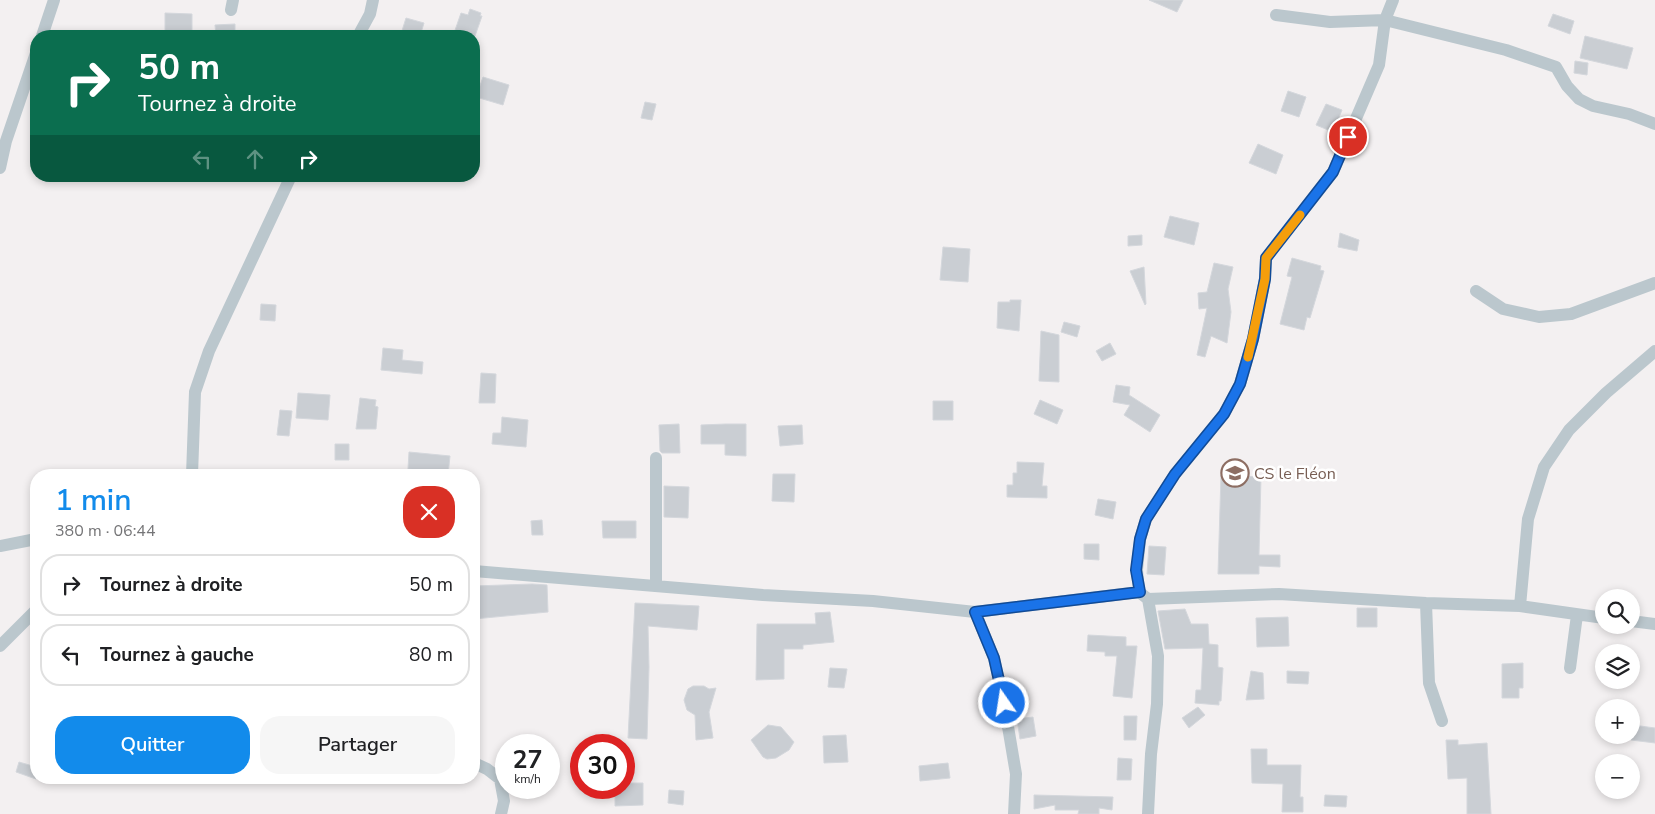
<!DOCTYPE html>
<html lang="fr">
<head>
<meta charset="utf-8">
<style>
	:root { --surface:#fff; --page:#f6f6f6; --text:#202124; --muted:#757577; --line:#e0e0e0; --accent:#128beb }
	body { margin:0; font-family:"Nunito Sans",sans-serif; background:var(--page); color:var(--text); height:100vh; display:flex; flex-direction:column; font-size:19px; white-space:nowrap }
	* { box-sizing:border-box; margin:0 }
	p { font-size:16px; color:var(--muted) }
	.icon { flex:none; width:28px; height:28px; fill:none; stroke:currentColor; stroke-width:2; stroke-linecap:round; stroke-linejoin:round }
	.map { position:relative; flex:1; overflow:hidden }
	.sheet { position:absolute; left:30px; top:469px; width:450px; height:315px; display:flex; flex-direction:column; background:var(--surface); border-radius:20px; box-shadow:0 2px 8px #0003 }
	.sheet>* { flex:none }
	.guide { position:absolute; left:30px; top:30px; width:450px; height:152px; border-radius:20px; box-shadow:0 2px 8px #0003; background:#0b6e4f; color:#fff; overflow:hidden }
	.buttons { position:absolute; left:1595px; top:589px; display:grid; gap:10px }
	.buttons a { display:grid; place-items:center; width:45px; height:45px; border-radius:50%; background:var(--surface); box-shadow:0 2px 8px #0003; font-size:25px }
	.speed { position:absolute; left:495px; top:734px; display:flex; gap:10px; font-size:25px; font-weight:700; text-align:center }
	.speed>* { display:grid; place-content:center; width:65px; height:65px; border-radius:50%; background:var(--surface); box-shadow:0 2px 8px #0003; line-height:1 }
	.speed small { font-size:12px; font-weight:400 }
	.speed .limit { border:8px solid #d22; background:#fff; color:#111 }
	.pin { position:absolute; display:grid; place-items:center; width:42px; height:42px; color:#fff; margin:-21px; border:2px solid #fff; border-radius:50%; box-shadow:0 1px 5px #0007 }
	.me { position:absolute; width:55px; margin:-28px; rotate:347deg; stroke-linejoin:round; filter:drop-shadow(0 0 4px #0008) }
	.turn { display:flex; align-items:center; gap:18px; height:105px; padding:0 25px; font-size:22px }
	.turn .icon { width:65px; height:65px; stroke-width:2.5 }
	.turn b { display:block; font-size:35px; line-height:42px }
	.lanes { display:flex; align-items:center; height:48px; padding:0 25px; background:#0003; justify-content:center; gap:25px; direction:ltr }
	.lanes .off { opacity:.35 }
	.round { display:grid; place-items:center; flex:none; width:52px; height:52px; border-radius:20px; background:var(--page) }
	.summary { display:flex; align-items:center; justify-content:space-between; height:85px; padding:0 25px }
	h1 { font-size:30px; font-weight:600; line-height:38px; color:var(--accent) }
	.cta { display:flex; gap:10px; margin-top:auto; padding:10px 25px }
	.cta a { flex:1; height:58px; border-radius:20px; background:var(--accent); color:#fff; font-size:20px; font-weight:600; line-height:58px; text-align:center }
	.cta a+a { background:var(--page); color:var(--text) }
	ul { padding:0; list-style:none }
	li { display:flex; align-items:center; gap:15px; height:62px; margin:0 10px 8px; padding:0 15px; border:2px solid var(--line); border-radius:20px }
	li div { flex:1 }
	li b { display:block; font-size:19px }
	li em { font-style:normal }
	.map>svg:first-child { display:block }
	.building { fill:#caced3; stroke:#d4d7dc }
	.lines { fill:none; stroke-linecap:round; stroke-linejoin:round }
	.street { stroke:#bbc7cd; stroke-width:12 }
	.route-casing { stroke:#114b97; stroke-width:12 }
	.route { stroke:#1a73e8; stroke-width:9 }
	.slow { stroke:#f59e0b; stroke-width:9 }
	.labels { text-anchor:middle; stroke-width:5; stroke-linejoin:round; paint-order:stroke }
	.education-label { font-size:16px; fill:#785e54; stroke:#fff; text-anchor:start }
</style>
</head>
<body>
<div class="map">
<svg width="1655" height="814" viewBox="0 0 1655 814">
	<rect width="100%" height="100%" fill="#f3f0f1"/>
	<path class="building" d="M1149 0H1183L1177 12Z
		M470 9 481 13 480 16H482L475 36H453L461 13 468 15Z
		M165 13 192 14V36H165Z
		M1553 14 1574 21 1570 34 1548 26Z
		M406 18 424 23 420 36 401 34Z
		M235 24V36H216L215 25Z
		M1585 36 1633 48 1627 69 1580 58Z
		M1575 61 1588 63 1587 75 1574 73Z
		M483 77 509 85 503 105 476 97Z
		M1288 91 1306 97 1299 117 1281 111Z
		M645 102 656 104 652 120 641 118Z
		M1326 104 1342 110 1333 132 1316 125Z
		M1258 144 1283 155 1276 174 1249 163Z
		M1170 216 1199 223 1194 245 1164 237Z
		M1340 233 1359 240 1357 251 1338 247Z
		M1142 235V245L1128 246V236Z
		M943 247 970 249 968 282 940 280Z
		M1292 258 1321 266 1320 270 1324 271 1310 318 1307 317 1304 330 1280 324 1292 277 1287 276Z
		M1214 263 1233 267 1228 289 1231 312 1227 343 1211 336 1205 357 1197 355 1207 308 1199 309 1198 293 1207 292Z
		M1144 267 1146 304 1145 305 1130 271Z
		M1010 300H1021L1019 331 997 328 998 302H1010Z
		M261 304 276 305 275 321 260 320Z
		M1064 322 1080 326 1077 337 1061 332Z
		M1041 331 1059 335V382L1039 381Z
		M1110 343 1116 354 1102 361 1096 351Z
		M383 348 403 350 402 360 423 362 422 374 381 370Z
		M481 373 496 374 495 403H479Z
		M1116 385 1130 387 1129 395 1160 415 1150 432 1124 415 1130 405 1113 402Z
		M298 393 330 395 328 420 296 418Z
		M360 398 376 400 375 406 378 407 376 429H356Z
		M1040 400 1063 410 1057 424 1034 414Z
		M933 401H953V420H933Z
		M280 410 292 411 289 436 277 435Z
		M502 417 528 420 526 447 492 444 493 433H501Z
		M679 424 680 453H662L660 451 659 425Z
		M726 424H746V456L725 455V444H701V425Z
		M802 425 803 444 780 446 778 426Z
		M335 444H349V460H335Z
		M409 452 450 456 448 475 428 474V471L408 469Z
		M1017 462 1044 463 1042 486H1047V498L1007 497V485H1013V473H1017Z
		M773 474H795L794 502 772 501Z
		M1221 475 1261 477 1259 555H1280V567L1259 566V574H1218Z
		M664 486 689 487 688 518 664 517Z
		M1098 499 1116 502 1113 519 1095 515Z
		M542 520 543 535H532L531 521Z
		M602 521H636V538H603Z
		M1084 544H1099V560L1084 559Z
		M1149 546 1166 547 1164 575 1147 574Z
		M532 584 547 585 548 612 474 619V586Z
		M635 603 699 606 697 630 648 626 649 667 647 739 628 738Z
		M1357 608H1377V627H1357Z
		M1185 609 1191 624H1208L1209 644 1218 645V667L1223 668 1221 701H1219V705L1195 703 1196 690H1201L1203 648 1165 649 1158 611Z
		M830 612 834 642 803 645V649H784V679L756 680 757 624H816L815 613Z
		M1288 617 1289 646 1257 647 1256 618Z
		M1088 635 1126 637V646H1137L1132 698 1113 696 1117 656H1105V652L1087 651Z
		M1523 663V688H1519V698H1502V664Z
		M830 668 847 669 844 688 828 687Z
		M1251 671 1263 673 1264 699 1246 700Z
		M1287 671 1309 672 1308 684 1287 683Z
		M693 686H704L709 689 716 688 709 712 713 738 696 740 695 715 687 710 684 700 688 689Z
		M1198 707 1205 715 1189 728 1182 718Z
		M1124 716H1137L1136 740H1124Z
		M1033 717 1036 736 1020 739 1017 719Z
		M768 725 781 727 794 742 789 750 776 758 767 759 763 757 751 740Z
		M1633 725 1655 728V743L1631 740Z
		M846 735 848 762 824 763 823 736Z
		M1446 740H1458V745L1487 743 1491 814H1467V778L1448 779Z
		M1251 749H1267V765H1301L1300 797H1303V812H1282L1283 784 1252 783Z
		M1118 758 1132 759 1131 780H1117Z
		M19 762 36 767V779L16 772Z
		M948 763 950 778 920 781 919 766Z
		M624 783H643V805L615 806V788H624Z
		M669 790 684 791 683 805 668 803Z
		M1034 795 1113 797 1112 810 1099 808V814H1078L1079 810H1055V805L1034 809Z
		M1325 795 1347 796 1346 807 1324 806Z"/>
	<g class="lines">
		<path class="street" d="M231 10 233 0
			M1276 15 1330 22 1385 20 1506 50 1556 67 1567 86 1579 99 1593 106 1629 114 1655 124
			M42 36 54 0
			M358 36 370 14 373 0
			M0 168 6 141 36 53
			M1476 291 1503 309 1539 317 1571 314 1655 283
			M192 475 195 392 209 351 291 176
			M0 546 36 539
			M474 571 763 595 873 601 975 612 1139 592 1148 599 1279 594 1426 603 1520 606 1604 618
			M656 586V458
			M1139 592 1137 570 1140 539 1146 519 1175 474 1224 414 1240 384 1253 339 1265 279 1266 258 1333 172 1379 65 1385 20 1393 0
			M1426 603 1429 683 1442 721
			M1520 606 1528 519 1544 467 1569 430 1606 393 1655 351
			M975 612 994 658 1004 703 1016 774 1014 814
			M1631 621 1655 624
			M0 646 36 610
			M1570 668 1577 615
			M474 763 487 769 500 779 504 801 501 814
			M1148 814 1151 754 1157 704 1158 656 1148 599"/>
	</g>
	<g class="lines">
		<g class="route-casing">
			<path id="route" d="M1004 703 994 658 975 612 1140 592 1136 570 1140 539 1146 519 1175 474 1224 414 1240 384 1253 339 1265 279 1266 258 1333 172 1348 137"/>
		</g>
		<use href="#route" class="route"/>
		<path class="slow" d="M1248 357 1265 279 1266 258 1300 215"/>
	</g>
	<defs>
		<g id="school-ring" transform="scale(1.4375)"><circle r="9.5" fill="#fff" stroke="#8d6e63" stroke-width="1.5"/><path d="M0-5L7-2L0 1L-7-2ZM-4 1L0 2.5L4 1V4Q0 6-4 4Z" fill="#8d6e63"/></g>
	</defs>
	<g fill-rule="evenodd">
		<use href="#school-ring" x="1235" y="473"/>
	</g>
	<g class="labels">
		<g class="education-label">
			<text x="1254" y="479">CS le Fléon</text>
		</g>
	</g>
</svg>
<div class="buttons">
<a><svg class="icon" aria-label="search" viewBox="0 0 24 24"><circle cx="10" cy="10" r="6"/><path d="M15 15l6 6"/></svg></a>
<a><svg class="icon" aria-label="layers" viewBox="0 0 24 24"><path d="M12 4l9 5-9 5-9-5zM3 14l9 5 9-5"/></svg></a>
<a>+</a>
<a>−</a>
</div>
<div class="speed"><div>27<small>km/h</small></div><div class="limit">30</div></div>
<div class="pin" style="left:1348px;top:137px;background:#d93025"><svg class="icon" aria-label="arrive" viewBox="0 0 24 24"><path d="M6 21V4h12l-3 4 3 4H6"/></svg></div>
<svg class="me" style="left:1004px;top:703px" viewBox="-20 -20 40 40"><circle r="17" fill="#1a73e8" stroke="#fff" stroke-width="3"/><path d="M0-11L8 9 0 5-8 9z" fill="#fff"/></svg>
<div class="guide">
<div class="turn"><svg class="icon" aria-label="right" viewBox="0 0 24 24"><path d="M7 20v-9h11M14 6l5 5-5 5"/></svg><div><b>50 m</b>Tournez à droite</div></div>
<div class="lanes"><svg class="icon off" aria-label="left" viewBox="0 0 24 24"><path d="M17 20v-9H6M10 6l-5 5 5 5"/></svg><svg class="icon off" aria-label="ahead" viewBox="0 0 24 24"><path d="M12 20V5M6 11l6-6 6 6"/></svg><svg class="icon" aria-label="right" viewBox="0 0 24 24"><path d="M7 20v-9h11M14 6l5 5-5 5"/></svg></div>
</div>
<section class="sheet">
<div class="summary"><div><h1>1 min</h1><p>380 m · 06:44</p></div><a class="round" style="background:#d93025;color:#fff"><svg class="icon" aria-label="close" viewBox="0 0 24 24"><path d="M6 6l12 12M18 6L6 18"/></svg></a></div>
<ul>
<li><svg class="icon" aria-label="right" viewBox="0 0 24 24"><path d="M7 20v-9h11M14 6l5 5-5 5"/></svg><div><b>Tournez à droite</b></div><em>50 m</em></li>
<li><svg class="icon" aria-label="left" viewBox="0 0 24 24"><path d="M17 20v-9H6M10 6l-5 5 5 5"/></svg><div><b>Tournez à gauche</b></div><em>80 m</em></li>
</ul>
<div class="cta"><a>Quitter</a><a>Partager</a></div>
</section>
</div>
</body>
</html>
